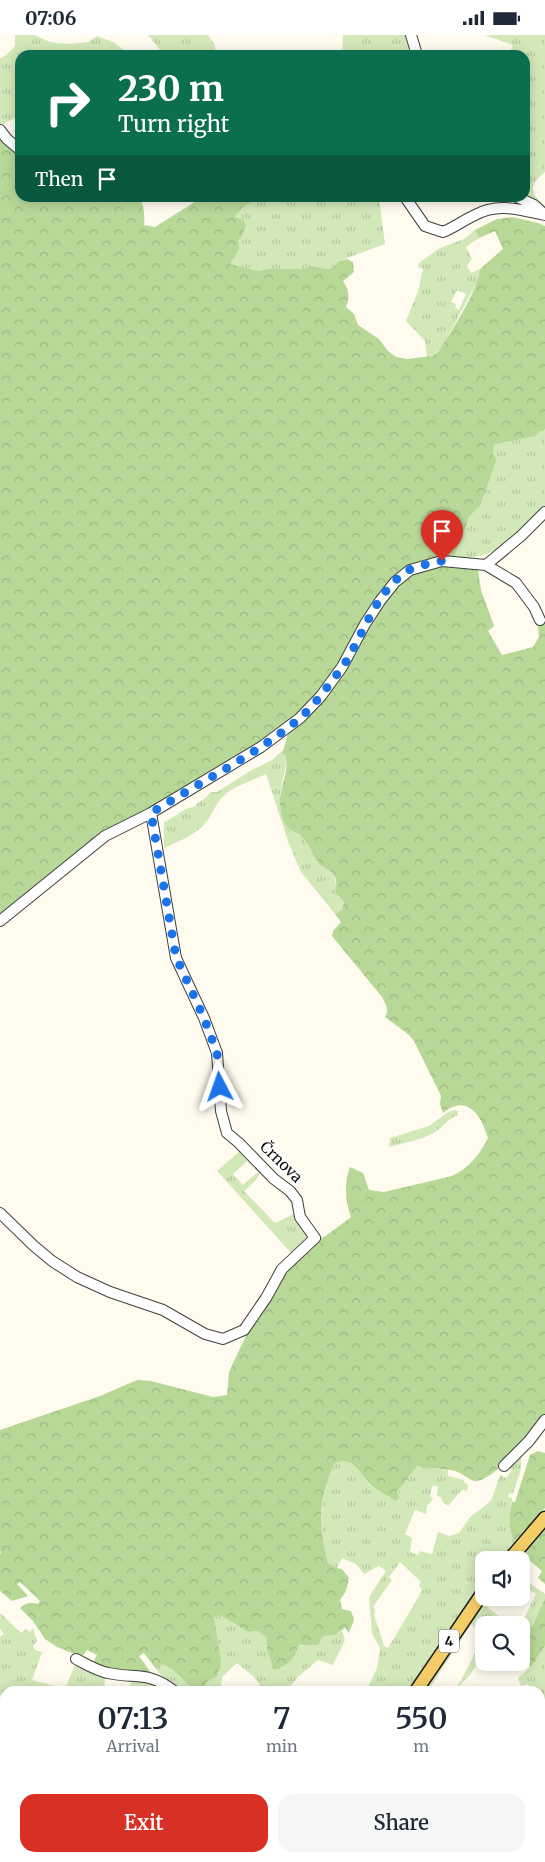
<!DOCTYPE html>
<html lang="en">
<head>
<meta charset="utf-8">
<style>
	:root { --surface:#fff; --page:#f6f6f7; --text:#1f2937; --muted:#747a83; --accent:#d93025 }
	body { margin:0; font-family:Merriweather,serif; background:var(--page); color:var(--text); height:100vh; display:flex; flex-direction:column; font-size:19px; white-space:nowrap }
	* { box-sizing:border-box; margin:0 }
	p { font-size:16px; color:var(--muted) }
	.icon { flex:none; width:28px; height:28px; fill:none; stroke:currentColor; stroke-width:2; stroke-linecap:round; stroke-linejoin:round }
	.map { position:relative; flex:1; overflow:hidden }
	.details { position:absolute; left:0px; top:1651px; width:545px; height:176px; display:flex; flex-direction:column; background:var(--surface); border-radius:15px 15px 0 0; box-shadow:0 2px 12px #0003 }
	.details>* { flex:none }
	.hud { position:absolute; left:15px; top:15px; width:515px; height:152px; border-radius:15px; box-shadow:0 2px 12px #0003; background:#0b6e4f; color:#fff; overflow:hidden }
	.tools { position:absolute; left:475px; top:1516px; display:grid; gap:10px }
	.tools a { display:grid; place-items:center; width:55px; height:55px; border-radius:10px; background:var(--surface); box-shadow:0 2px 12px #0003; font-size:25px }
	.pin { position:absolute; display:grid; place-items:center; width:42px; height:42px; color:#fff; margin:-51px -21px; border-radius:50% 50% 50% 0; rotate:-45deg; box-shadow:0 0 5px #0007 }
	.pin .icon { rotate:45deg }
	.me { position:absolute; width:55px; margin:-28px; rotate:356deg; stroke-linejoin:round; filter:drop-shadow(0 0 4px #0008) }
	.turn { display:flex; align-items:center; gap:18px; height:105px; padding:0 20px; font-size:22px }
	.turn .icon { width:65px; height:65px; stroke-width:2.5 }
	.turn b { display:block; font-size:35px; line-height:42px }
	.then { display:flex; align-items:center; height:48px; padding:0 20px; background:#0003; gap:10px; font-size:19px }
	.eta { display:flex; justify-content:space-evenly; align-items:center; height:85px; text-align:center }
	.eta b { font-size:30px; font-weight:600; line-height:35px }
	.primary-button { display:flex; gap:10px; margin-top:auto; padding:10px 20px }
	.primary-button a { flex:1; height:58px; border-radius:15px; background:var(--accent); color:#fff; font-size:20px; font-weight:600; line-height:58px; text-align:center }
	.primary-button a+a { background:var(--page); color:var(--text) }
	.status { display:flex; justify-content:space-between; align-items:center; height:35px; padding:0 25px; background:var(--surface); direction:ltr }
	.status svg { height:14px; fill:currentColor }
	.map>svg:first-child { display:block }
	.grass { fill:url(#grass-tufts); fill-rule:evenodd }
	.forest { fill:url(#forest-crowns) }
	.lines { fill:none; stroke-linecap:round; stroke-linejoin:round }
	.minor-casing { stroke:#404040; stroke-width:12 }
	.major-casing { stroke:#1e1e1e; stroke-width:15 }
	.minor { stroke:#fff; stroke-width:10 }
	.major { stroke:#f5cd68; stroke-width:12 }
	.route { stroke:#1a73e8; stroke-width:9; stroke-dasharray:0 16.2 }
	.labels { text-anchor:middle; stroke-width:5; stroke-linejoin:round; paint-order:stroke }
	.shield { fill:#fff; stroke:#565656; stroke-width:1 }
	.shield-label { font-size:14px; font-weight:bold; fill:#0d0d0d }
	.street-label { font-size:15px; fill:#0d0d0d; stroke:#fff }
</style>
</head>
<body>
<div class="status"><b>07:06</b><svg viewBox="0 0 49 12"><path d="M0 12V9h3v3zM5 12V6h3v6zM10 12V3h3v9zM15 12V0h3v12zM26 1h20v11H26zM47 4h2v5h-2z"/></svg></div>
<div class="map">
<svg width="545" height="1827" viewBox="0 0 545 1827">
	<defs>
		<pattern id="grass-tufts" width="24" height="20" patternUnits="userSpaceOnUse" patternTransform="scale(1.25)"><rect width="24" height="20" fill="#d3e8b9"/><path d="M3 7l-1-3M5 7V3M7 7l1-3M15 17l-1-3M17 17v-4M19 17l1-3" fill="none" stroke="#b4c69e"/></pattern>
		<pattern id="forest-crowns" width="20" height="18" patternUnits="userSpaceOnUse" patternTransform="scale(1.25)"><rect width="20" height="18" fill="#b8d898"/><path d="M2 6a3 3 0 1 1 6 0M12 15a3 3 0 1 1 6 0" fill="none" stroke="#9db882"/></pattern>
	</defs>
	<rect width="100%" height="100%" fill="#fffbee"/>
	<path class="grass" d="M15 0H34L50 7 68 9 88 7 97 1 113 7 130 20H20V80L2 90 0 89V23L5 21 15 11Z
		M148 0H208L215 10 216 20H164Z
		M343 0H406L409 13 404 20H342Z
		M485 0H545V137C528 151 530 157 545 171L543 173 525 161V20H509L513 10Z
		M314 162 379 163 385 209 339 226 333 232 328 234 312 231 302 234H267L259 236 229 229 239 214 233 182C256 157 267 163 298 163L302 165Z
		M475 195 479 203 466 212 472 224 467 231 471 238 480 234V242L443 310C438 316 435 321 427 322L425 306 406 286 418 256 423 234 418 232 419 228 440 213 464 204ZM457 255 466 259 459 275 455 273 456 269 451 267Z
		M545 394V473C515 501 499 525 454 523L469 482 480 471 497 424 493 420 494 410 513 406 540 396H543Z
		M285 713 287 725 280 759 284 788 288 794 302 801 317 824 334 839 338 862 344 867 342 876 335 879 301 837 289 809 266 739C256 744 233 752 227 758 215 768 215 775 207 786 196 800 180 806 164 813V787C175 783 182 773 194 772 199 765 206 765 210 757H217L250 736 272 725Z
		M455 1075 458 1076 457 1080C447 1085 443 1092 435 1097 422 1105 404 1108 389 1112L390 1103 429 1091 448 1077Z
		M241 1115 260 1138 256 1145 244 1156 275 1188 294 1179 309 1196V1203L293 1220 217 1136ZM247 1126 258 1137 243 1150 233 1139Z
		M521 1419V1434L513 1459 509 1458 508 1462 512 1463C511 1481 507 1490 514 1507L500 1525H484V1546L437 1611 407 1656H366L377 1633 380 1613 372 1599 369 1562 386 1536 379 1531 364 1539 356 1529 342 1523 337 1533 328 1528C318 1488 318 1467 334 1429 354 1419 359 1440 371 1451 379 1457 388 1459 396 1466 398 1451 408 1442 417 1431L448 1435V1441L464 1445V1447L468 1450 467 1456 463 1455 460 1457 448 1471 442 1466 441 1462 437 1461 438 1451H432L430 1461 433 1464 427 1471 426 1479 415 1475 405 1499 412 1503 410 1517 418 1520 420 1516 432 1519 438 1497 449 1501 459 1498 471 1481 485 1471 492 1464 500 1440 506 1443 512 1435 507 1432ZM400 1527 421 1547 419 1551 422 1554 418 1563 388 1613 384 1611 374 1580 375 1575 373 1572 392 1545 389 1542Z
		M521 1542 545 1559V1563L523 1613 521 1612V1590L536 1559 521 1549Z
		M485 1563H494L488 1573 511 1590H484V1608L479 1615 484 1618 470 1640 454 1656 460 1647 481 1607V1599L471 1589 428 1656H422Z
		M0 1578 21 1598 26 1594 30 1597 33 1593 37 1606 33 1611 35 1615 42 1617 32 1645 65 1654 76 1627 105 1641 104 1656H5V1660H0V1602L4 1599 0 1594Z
		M220 1580 248 1597 257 1596 266 1602 267 1615 306 1610 323 1601 335 1600 342 1596 345 1605 333 1630 318 1625 299 1641 286 1656H257L259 1654 260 1650 253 1641 237 1628 222 1642 221 1653 226 1656H202L207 1647 217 1641 218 1611 214 1581Z
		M545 1611V1664L540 1665V1656H531L528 1649 521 1651 518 1643 531 1632Z
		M162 1629 172 1634 195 1656C173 1656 169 1650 156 1634Z
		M132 1642 142 1643 171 1656H129Z
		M5 1703V1754L0 1751V1706Z
		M305 1822 392 1823 388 1827H301Z
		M59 1823H110L116 1827H65Z
		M413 1823H462L478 1827H418Z"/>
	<path class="forest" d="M0 100 20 119V162L139 163C144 170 145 181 144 190L155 192 201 163H258L242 173 234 182 242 184 246 189 242 201 238 205 239 214 230 229 259 236 267 234H302L312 231 328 234 333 232 339 226 347 224 353 227 354 237 343 246C349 255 350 261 346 272L354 279 358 290 379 304 388 316 396 322 407 324 432 321 438 317C450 299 479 254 480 234L503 214 495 196 479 203 475 195 497 184 512 182 538 188 545 191V394L543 396H540L535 401 494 410 493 420 497 424 480 471 469 482 454 523 425 525 409 532 374 567 345 622 323 653 299 678 260 707 86 810 0 879Z
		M436 530H452L478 535 481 555 494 591 488 596 502 620 533 612 539 602 538 592 545 581V1380C534 1395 495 1446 476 1446 469 1446 463 1438 455 1436 443 1433 430 1434 417 1431L397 1457 399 1462 396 1466C388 1460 379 1457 372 1451 359 1440 354 1419 334 1429 318 1467 318 1488 328 1528L337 1533 342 1534 349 1543 346 1556 340 1565 342 1574 351 1576 354 1585 349 1598 345 1593 335 1600 323 1601 318 1610H299C292 1626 291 1629 274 1635L267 1615 266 1602 257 1596 248 1597 220 1580 214 1582 221 1627 217 1641 207 1647 202 1656H195L172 1634 162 1629 156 1634 144 1618 139 1621 152 1639 111 1637 92 1629 97 1620 87 1615 82 1622 57 1612 45 1604 33 1586 20 1573C25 1568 31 1567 38 1569L40 1566 20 1547 17 1549 28 1561 12 1566 0 1556V1520L1 1517 0 1516V1395L100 1361 137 1345 151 1346 213 1362 227 1360 229 1337 250 1292 266 1263 274 1235 286 1224 327 1200 351 1182C345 1165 344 1150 350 1132L363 1138 369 1155 384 1157 452 1141C469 1133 480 1119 488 1103 481 1081 468 1058 443 1078L440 1069 441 1061 414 1006 408 999 385 982C390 975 385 968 382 962L332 901 333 896 341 887 335 879 342 875 344 867C328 853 341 852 334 840 331 835 326 834 322 831 313 823 310 810 302 802 299 798 293 797 289 794 282 789 281 777 280 769 279 753 291 733 285 719H282L289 696 367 592 391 556 409 539Z
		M538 1416 545 1418V1473L514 1507C508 1493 509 1482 512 1467H515L530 1420Z
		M545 1490V1549L538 1543 542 1536 521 1518Z
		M545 1563V1611L531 1632 527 1629 528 1623 523 1613Z"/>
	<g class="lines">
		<g class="minor-casing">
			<path id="minor" d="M411 0 417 20
				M0 95 7 104 20 115
				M405 162 425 191 443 197C455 192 464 185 475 180 498 167 521 175 545 180
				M517 162 534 170 544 179
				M486 530 516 548 534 572 540 585
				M0 886 105 801 151 778 261 712 300 683 321 661 342 632 365 589 380 566 395 547 410 535 442 526 486 530 521 501 545 477
				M0 1178 34 1211 52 1226 77 1242 110 1257 163 1275 205 1299 223 1304 244 1295 266 1263 282 1234 315 1203 300 1182 297 1165 290 1156 274 1144 239 1108 227 1098 221 1076 217 1018 204 983 176 923 151 778
				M504 1431 529 1406 545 1385
				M76 1624C86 1629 97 1636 108 1638 136 1644 149 1636 174 1656
				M0 1693 5 1696
				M0 1755 5 1757
				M113 1822 119 1827
				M469 1822 483 1827
				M274 1827 278 1822
				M542 1827 545 1826"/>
		</g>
		<g class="major-casing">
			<path id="major" d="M509 1525 545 1483
				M416 1656 484 1556
				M293 1827 297 1822"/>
		</g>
		<use href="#minor" class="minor"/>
		<use href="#major" class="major"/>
	</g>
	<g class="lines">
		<path class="route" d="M220 1052 217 1018 204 983 176 922 151 778C200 747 254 721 299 684 315 670 328 651 341 634 362 605 375 555 409 535 419 530 432 528 442 526"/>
	</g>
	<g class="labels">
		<rect class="shield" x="439" y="1594.5" width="20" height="23" rx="4"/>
		<g class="shield-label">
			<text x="449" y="1611">4</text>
		</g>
		<g class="street-label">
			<text transform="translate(281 1127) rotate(44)" y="5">Črnova</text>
		</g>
	</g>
</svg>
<div class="tools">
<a><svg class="icon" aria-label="sound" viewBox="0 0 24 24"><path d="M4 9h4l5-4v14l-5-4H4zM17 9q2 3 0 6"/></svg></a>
<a><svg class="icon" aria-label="search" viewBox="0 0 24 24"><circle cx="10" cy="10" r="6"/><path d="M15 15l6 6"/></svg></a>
</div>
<div class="pin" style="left:442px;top:526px;background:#d93025"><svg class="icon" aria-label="arrive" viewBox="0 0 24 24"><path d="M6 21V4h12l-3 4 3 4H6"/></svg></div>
<svg class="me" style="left:220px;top:1052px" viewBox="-20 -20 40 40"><path d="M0-17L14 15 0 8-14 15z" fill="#1a73e8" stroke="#fff" stroke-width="4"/></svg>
<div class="hud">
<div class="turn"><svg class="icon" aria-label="right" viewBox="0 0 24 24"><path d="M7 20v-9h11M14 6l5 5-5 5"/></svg><div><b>230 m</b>Turn right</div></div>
<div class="then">Then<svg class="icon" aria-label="arrive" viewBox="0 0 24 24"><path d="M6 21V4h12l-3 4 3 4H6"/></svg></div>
</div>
<section class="details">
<div class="eta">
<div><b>07:13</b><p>Arrival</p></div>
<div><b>7</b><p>min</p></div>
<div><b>550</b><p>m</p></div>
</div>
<div class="primary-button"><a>Exit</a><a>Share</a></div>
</section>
</div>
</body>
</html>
